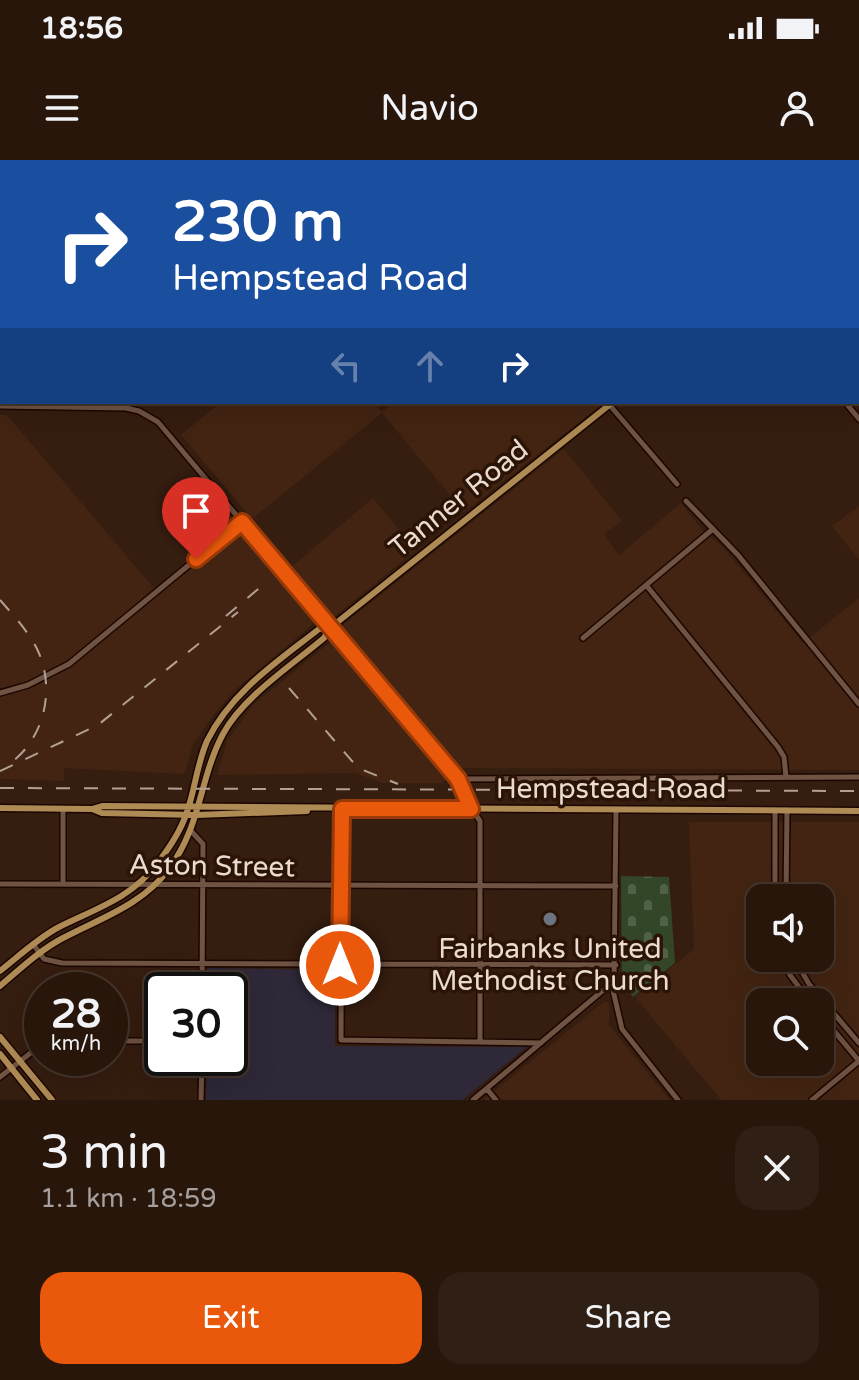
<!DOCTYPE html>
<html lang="en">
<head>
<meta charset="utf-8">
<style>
	:root { --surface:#28160b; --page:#301f14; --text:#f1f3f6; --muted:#a59f9d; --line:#44352c; --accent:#ea580c }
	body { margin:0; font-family:"Varela Round",sans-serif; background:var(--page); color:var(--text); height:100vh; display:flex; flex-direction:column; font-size:30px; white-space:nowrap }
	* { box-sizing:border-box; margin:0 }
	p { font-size:26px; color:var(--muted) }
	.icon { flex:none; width:44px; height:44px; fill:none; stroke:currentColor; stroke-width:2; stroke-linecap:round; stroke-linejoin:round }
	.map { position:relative; height:940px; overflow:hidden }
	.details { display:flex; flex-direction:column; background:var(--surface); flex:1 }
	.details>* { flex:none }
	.banner { position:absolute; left:0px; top:0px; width:860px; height:244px; box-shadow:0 8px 32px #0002,0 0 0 2px var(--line); background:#1a4fa0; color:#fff; overflow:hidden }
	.fabs { position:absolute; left:746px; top:724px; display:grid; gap:16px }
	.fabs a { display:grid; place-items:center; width:88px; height:88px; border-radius:16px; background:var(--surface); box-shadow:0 8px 32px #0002,0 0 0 2px var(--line); font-size:40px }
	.speed { position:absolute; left:24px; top:812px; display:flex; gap:16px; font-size:40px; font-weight:700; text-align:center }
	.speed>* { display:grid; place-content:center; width:104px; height:104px; border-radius:50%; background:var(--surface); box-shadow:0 8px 32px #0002,0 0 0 2px var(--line); line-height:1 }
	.speed small { font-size:20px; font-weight:400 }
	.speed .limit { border:4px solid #111; border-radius:12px; background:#fff; color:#111 }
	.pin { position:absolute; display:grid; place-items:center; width:68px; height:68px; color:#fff; margin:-82px -34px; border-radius:50% 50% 50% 0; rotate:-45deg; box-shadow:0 0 8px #0007 }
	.pin .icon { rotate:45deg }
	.me { position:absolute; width:88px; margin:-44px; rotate:0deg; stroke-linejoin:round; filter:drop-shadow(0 0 6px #0008) }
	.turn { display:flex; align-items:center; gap:28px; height:168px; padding:0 40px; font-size:36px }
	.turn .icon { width:104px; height:104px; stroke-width:2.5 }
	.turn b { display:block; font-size:56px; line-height:68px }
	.lanes { display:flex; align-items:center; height:76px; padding:0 40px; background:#0003; justify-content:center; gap:40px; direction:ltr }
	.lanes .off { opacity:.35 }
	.round { display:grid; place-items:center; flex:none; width:84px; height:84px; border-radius:24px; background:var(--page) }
	.summary { display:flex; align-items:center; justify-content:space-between; height:136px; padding:0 40px }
	h1 { font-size:48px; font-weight:600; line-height:60px }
	.button { display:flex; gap:16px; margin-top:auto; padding:16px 40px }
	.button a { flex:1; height:92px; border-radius:24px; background:var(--accent); color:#fff; font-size:32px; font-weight:600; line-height:92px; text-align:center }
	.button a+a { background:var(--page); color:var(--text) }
	.status { display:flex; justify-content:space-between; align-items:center; height:56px; padding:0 40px; background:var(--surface); direction:ltr }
	.status svg { height:22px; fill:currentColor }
	header { display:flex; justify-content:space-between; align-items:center; height:104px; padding:0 40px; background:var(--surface); font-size:36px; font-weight:600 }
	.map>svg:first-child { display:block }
	.built { fill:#432412; fill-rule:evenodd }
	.education { fill:#2e2838 }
	.cemetery { fill:url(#cemetery-stones) }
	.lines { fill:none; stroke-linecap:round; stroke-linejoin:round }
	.minor-casing { stroke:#1c0600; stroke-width:8 }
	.major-casing { stroke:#1c0600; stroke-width:9 }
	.minor { stroke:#6f5343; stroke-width:5 }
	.major { stroke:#ae8a54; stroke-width:6 }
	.rail { stroke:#b2a094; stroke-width:2; stroke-dasharray:14 14; stroke-linecap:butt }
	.route-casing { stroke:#983908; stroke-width:20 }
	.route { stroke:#ea580c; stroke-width:14 }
	.worship-dot { fill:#6b7280; stroke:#2b1406; stroke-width:3 }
	.labels { text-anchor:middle; stroke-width:7; stroke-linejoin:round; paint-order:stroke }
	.street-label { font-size:28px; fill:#eadad0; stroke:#2b1406 }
	.poi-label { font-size:28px; fill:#eadad0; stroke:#2b1406 }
</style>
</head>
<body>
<div class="status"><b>18:56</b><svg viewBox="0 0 49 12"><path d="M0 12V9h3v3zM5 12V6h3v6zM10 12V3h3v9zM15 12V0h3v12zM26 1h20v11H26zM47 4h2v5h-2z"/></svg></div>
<header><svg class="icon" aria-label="menu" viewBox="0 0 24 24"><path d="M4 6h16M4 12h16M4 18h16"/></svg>Navio<svg class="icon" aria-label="person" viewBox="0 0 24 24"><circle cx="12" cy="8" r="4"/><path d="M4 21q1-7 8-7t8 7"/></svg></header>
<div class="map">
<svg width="859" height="940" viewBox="0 0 859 940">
	<defs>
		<pattern id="cemetery-stones" width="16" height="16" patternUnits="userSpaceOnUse" patternTransform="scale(2)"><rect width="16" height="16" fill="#334628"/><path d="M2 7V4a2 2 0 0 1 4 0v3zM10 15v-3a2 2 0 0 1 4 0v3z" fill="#516046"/></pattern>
	</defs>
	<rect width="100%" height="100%" fill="#351d0f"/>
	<path class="built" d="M0 0H400L402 2H2L0 187Z
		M221 242H373L382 252 395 242H605L464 352 382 253 252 359 181 275Z
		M0 255H7L159 434 241 370 316 461 235 530 212 557 193 585 184 614 64 608V621L0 619Z
		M564 289 622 361 604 375 619 395 681 343 703 371 720 384 803 483 859 438V610L459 608 442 623H382L355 613 217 615 227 581 253 545 333 480 344 464Z
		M373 338 416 390 334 457 290 408Z
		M859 346V400L832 366Z
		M689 662H859V940H721L635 837 694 789ZM760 738H820V798H760ZM760 842H820V902H760Z
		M605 841 609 843V865L670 940H483Z"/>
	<path class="education" d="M208 808 335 810V886L527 887 462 940H206L207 898H230V830H208Z"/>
	<path class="cemetery" d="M621 716 669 717 675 803 633 837 622 822Z"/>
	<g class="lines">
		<g class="minor-casing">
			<path id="minor" d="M408 0 410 2
				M685 0 686 2
				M845 0V2
				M235 2 238 0
				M453 2 455 0
				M556 2 558 0
				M796 2 799 0
				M858 32 859 33
				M858 129 859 128
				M858 232H859
				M607 242 677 324
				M845 242 859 259
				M0 246 126 248 139 251 158 262 458 619 464 638 480 661V881
				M686 341 738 395 859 544
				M646 425 778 587 784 597 786 617
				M583 478 713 369
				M0 533 28 525 69 504 241 362
				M458 619 859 617
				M63 649V724
				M342 649 341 880 541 883
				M191 671 203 684 202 830
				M0 724 616 726
				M775 738V650
				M786 738 787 650
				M33 784 44 799 62 803 616 805
				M782 798 790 815 810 842
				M794 798 809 824 859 883
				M612 826 622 869 678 940
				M820 854 859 901
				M110 881H162
				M0 917 42 884
				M487 929 496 940
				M201 940 202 898
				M473 940 614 821 616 650
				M812 940 859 901"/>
		</g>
		<g class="major-casing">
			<path id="major" d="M858 47H859
				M0 648 92 649 102 653 197 655 307 651
				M92 649 102 646 859 651
				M0 811C19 796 38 778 59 767 95 749 131 738 156 705 168 690 181 670 187 652 195 629 197 604 207 581 231 532 277 502 319 469L330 468
				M0 826C20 809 40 790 63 778 101 758 142 745 169 709 202 664 199 619 223 574 243 537 292 505 324 478L330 468 613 242
				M0 877 52 940
				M0 894 37 940"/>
		</g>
		<use href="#minor" class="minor"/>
		<use href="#major" class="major"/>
		<path class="rail" d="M343 0V2
			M0 94 2 96
			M0 440C14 456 29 472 38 491 55 528 45 576 13 601
			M226 456 263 425
			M289 528 358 608 398 624
			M0 611 98 565 238 452
			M0 628 859 631"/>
	</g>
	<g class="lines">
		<g class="route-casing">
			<path id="route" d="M196 399 242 362 458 619 471 649H342L340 805"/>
		</g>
		<use href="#route" class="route"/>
	</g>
	<circle class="worship-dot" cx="550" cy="759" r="8"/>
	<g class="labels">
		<g class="street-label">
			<text transform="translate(458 338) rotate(-39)" y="10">Tanner Road</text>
			<text x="611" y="638">Hempstead Road</text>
			<text transform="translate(212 705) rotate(1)" y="10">Aston Street</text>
		</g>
		<g class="poi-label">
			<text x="550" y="798">Fairbanks United<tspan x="550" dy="32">Methodist Church</tspan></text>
		</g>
	</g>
</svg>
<div class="fabs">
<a><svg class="icon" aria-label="sound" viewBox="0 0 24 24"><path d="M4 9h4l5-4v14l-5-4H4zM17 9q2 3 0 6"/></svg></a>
<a><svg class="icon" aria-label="search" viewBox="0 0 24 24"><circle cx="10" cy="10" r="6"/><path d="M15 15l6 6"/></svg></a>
</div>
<div class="speed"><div>28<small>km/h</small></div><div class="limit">30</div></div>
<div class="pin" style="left:196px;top:399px;background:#d93025"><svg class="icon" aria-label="arrive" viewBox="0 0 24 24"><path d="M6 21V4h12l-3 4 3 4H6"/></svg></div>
<svg class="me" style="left:340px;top:805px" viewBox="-20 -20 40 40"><circle r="17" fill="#ea580c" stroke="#fff" stroke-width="3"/><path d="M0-11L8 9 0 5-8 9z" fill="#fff"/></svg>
<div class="banner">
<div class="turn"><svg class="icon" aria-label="right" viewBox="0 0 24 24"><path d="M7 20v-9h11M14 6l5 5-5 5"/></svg><div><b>230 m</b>Hempstead Road</div></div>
<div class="lanes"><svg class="icon off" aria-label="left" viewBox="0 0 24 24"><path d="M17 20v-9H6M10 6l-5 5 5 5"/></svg><svg class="icon off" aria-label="ahead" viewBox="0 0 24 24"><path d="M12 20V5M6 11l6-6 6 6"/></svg><svg class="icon" aria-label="right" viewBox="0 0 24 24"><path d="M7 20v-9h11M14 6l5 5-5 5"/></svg></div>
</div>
</div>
<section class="details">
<div class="summary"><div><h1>3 min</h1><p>1.1 km · 18:59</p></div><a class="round"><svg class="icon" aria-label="close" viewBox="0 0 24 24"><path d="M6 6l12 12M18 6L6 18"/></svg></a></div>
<div class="button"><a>Exit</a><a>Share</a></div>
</section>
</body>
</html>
